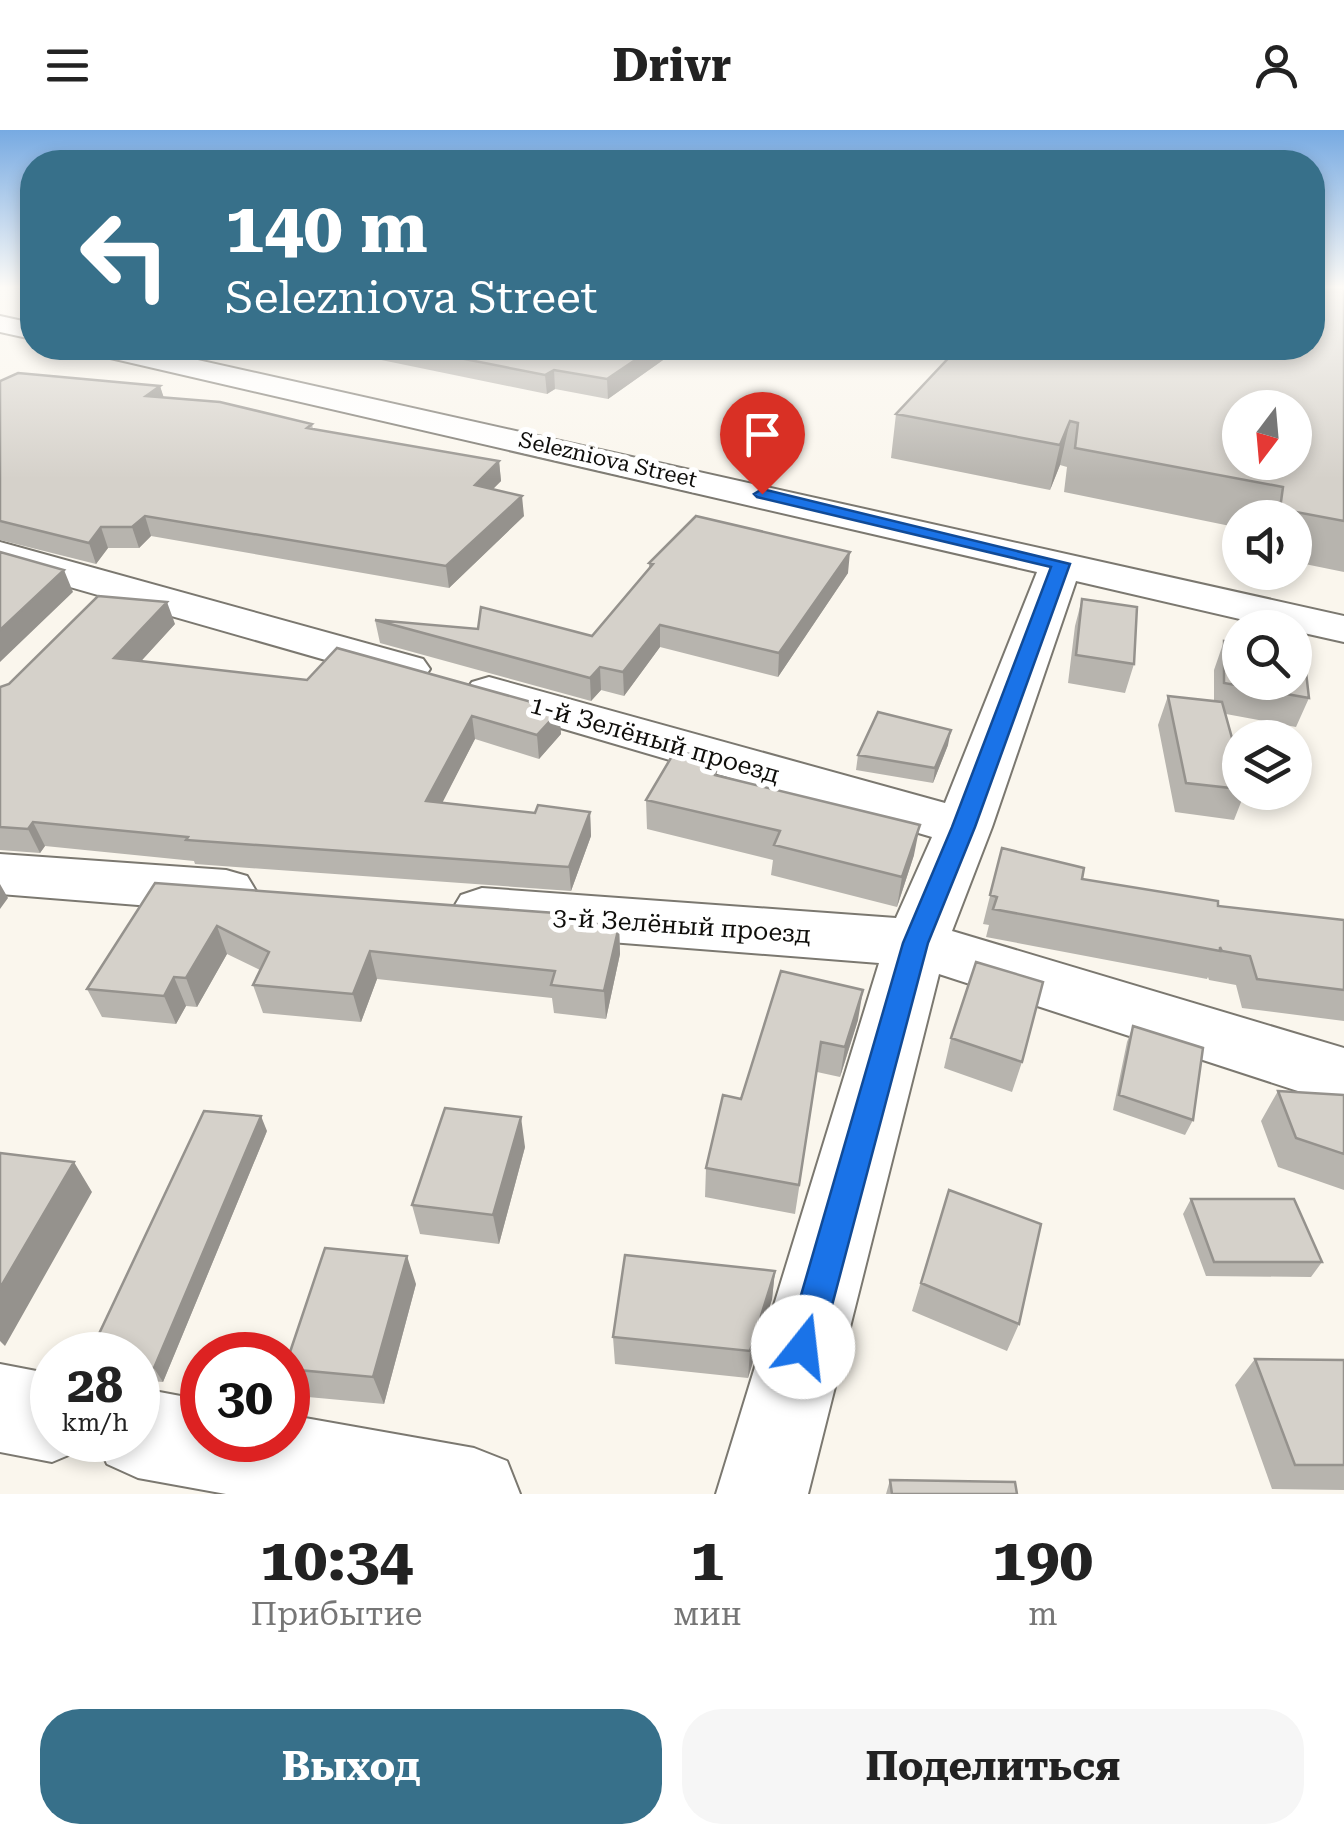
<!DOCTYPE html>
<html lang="ru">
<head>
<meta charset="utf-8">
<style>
	:root { --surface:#fff; --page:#f6f6f6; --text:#222; --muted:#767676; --accent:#37708a }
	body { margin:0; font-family:"Roboto Serif",serif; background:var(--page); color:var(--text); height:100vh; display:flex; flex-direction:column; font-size:38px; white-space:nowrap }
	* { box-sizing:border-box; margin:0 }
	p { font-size:32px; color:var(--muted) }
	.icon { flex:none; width:55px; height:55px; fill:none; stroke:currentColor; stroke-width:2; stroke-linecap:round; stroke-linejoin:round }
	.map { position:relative; height:1364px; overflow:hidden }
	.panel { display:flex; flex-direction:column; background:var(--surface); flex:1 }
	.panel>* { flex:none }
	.guide { position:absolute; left:20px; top:20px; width:1305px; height:210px; border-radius:40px; box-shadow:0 5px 15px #0003; background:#37708a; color:#fff; overflow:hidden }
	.needle { width:65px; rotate:196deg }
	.fabs { position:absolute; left:1222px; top:260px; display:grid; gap:20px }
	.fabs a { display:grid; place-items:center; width:90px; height:90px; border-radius:50%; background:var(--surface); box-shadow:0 5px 15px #0003; font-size:50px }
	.speed { position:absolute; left:30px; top:1202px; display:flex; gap:20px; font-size:50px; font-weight:700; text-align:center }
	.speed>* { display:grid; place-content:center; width:130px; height:130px; border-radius:50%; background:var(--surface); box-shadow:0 5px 15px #0003; line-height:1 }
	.speed small { font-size:25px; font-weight:400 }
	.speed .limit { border:15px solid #d22; background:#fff; color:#111 }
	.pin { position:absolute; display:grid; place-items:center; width:85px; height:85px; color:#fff; margin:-102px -42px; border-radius:50% 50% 50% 0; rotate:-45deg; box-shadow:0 0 10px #0007 }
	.pin .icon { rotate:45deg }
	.me { position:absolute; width:110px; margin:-55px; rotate:16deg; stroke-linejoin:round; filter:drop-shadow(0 0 8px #0008) }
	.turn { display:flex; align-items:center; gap:35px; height:210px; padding:0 40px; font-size:45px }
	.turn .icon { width:130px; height:130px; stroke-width:2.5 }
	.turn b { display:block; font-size:70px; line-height:85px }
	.eta { display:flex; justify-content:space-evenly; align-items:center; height:170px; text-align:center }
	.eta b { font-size:60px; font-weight:700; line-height:70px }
	.button { display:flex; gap:20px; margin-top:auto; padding:20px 40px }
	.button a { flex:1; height:115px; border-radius:40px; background:var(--accent); color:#fff; font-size:40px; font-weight:700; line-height:115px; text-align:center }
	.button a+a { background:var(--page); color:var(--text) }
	header { display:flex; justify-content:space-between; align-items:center; height:130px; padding:0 40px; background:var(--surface); font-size:45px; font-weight:700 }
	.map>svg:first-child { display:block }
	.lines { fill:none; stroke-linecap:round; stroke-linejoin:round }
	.minor-casing { stroke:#7b7870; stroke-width:4 }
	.minor { fill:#fff; fill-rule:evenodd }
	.wall { fill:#b7b4ae }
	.shaded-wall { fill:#95928d }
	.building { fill:#d5d1ca; stroke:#95928d; stroke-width:2.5; fill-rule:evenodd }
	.route { fill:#1a73e8; stroke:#114b97; stroke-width:2.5 }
	.labels { text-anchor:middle; stroke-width:10; stroke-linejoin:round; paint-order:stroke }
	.far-street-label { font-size:22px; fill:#0f0e0b; stroke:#fff }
	.street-label { font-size:25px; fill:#0f0e0b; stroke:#fff }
</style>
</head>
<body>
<header><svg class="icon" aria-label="menu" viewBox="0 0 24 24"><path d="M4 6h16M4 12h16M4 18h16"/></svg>Drivr<svg class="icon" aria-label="person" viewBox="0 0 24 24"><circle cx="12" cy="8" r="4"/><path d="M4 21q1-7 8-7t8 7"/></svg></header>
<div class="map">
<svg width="1344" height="1364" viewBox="0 0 1344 1364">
	<rect width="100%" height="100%" fill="#faf6ed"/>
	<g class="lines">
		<g class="minor-casing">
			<path id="minor" d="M0 186 32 193V209L0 202Z
				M91 218H144L1344 486V512L1295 501V498H1279L1076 451 992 697 952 801 1344 918V976L939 844 808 1364H716L879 833 482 802 461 795 452 780 461 765 482 758 896 788 932 707 472 572 465 562 472 552 489 547 945 673 1037 442 106 227 96 224Z
				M0 412 423 529 430 539 423 549 406 553 0 437Z
				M0 724 226 740 247 746 256 761 247 776 226 782 0 764Z
				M0 1234 52 1244V1310H87L83 1319 52 1332 0 1322Z
				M138 1258 202 1270V1310H288V1285L474 1318 507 1331 520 1364H226L138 1348 107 1334 96 1310H138Z"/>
		</g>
		<use href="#minor" class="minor"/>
	</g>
	<path class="wall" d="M12 158H32V162Z
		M1344 158V442L1295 432V388H1240V398L1064 362 1067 337 1060 335 1050 360 891 328 896 284Z
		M323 218H680L608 269 555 259 547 264Z
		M0 251 160 256 163 267 312 294 313 299 499 331 501 351 493 359 524 386 449 458 151 406 139 418H108L96 434 0 410Z
		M649 433 848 443 778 547 660 517 624 566 601 560 591 571 380 513 375 490 478 499 592 506 649 439Z
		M1082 469 1134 534 1125 563 1068 553 1075 496Z
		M175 494 141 531 307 550 561 604 539 629 475 609 442 672 535 683 590 682 591 706 571 761 195 734 194 731 45 716 40 723 0 720V557Z
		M1224 511 1309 568 1296 597 1226 584 1240 637V662H1245L1234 690 1175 682 1158 595 1168 566 1214 571V540Z
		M948 615 933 653 856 640 858 625Z
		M718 646 914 725 897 777 771 745 773 730 647 699 646 670Z
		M1002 718 1082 749 1218 776 1344 790V891L1242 878 1236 855 1209 850 1208 847 1207 849 986 807 989 795 983 794Z
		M155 753 619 796 620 824 606 889 554 883 552 868 377 849 361 892 263 883 253 855 260 840 227 824 197 877 186 876 176 894 102 887 87 859Z
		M781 841 858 890 840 947 817 942 795 1084 705 1067 706 1038 741 969Z
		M1133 896 1193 990 1185 1005 1113 980 1127 912Z
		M951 908 1022 932 1012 962 944 938Z
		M1278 961 1344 965V1060L1278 1037 1261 991Z
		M267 1001 163 1252 138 1250V1225Z
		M525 1017 499 1114 420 1104 412 1075Z
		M949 1060 1019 1194 1007 1221 912 1181Z
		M1191 1069 1322 1132 1311 1147 1206 1146 1183 1084Z
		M775 1141 772 1169 748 1248 615 1234 613 1207Z
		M416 1154 384 1274 297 1266 288 1247V1228Z
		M1255 1229 1344 1230V1360L1272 1359 1235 1255Z
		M890 1350 1017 1364H886Z"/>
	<path class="shaded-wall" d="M653 218H680L608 269 607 249Z
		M554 240 555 259 547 264 545 245Z
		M160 256 166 274 146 266Z
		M1070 291 1060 335 1050 360 1060 315Z
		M499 331 501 351 477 375 475 355Z
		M522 366 524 386 449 458 446 436Z
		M145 386 151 406 139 418 132 397Z
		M101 397 108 418 96 434 89 413Z
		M850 422 848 443 778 547 779 523Z
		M64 440 73 462 0 532V500Z
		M167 472 175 494 123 551 114 528Z
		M660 495V517L624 566 623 542Z
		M600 537 601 560 591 571 590 548Z
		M560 580 561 604 539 629 537 605Z
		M472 586 475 609 431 695 426 671Z
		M951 600 948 615 933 653 935 638Z
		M590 682 591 706 571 761 569 737Z
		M33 692 45 716 40 723 28 699Z
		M920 695 914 725 897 777 902 747Z
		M0 754 8 768 0 779Z
		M217 796 227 824 197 877 186 848Z
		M619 796 620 824 606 889 604 861Z
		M370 821 377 849 361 892 353 864Z
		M174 847 186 876 176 894 164 866Z
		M863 860 858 890 840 947 845 917Z
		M261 986 267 1001 163 1252 154 1238Z
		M521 987 525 1017 499 1114 493 1085Z
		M74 1032 92 1062 5 1216 0 1211V1158Z
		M407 1126 416 1154 384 1274 373 1247Z
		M775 1141 772 1169 748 1248 750 1221Z"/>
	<path class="building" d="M1312 158H1344V391L1280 379 1283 357 1075 318 1078 293 1070 291 1060 315 896 284 958 218H1312ZM1240 278H1295V332H1240Z
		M409 218H653L607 249 554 240 545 245Z
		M18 243 160 256 146 266 220 272 312 294 307 298 499 331 475 355 522 366 446 436 145 386 132 397H101L89 413 0 391V251Z
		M696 386 850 422 779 523 660 495 623 542 600 537 590 548 375 490 478 499 481 477 592 506 653 434 649 433Z
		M0 422 64 440 0 500Z
		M98 466 167 472 114 528 307 550 337 518 560 580 537 605 472 586 426 671 535 683 538 675 590 682 569 737 186 710 188 707 33 692 28 699 0 697V557L9 554Z
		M1082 469 1137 477 1134 534 1076 525Z
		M1224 511 1240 514V552H1295V524L1304 525 1309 568 1224 553Z
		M1168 566 1222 572 1240 637V659L1186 653Z
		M878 582 951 600 935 638 858 625Z
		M675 621 719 630 715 645 920 695 902 747 774 715 780 701 646 670Z
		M1002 718 1084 738 1082 749 1218 771V776L1344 790V860L1257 849 1250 826 1222 821 1220 817V821L993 779 997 767 990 765Z
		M155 753 555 783 553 790 619 796 604 861 551 855 555 841 370 821 353 864 253 855 269 822 217 796 186 848 174 847 164 866 87 859Z
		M976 832 1043 852 1022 932 951 908Z
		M781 841 863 860 845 917 821 912 799 1055 706 1038 723 965 741 969Z
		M1133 896 1203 918 1193 990 1119 965Z
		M1278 961 1344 965V1024L1296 1008Z
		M445 978 521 987 493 1085 412 1075Z
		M204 981 261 986 154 1238 138 1237V1225H89Z
		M0 1023 74 1032 0 1158Z
		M949 1060 1041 1094 1019 1194 921 1153Z
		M1191 1069H1294L1322 1132H1214Z
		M325 1118 407 1126 373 1247 288 1239V1228Z
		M625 1125 775 1141 750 1221 613 1207Z
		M1255 1229 1344 1230V1335H1295Z
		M890 1350 1015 1352 1017 1364H892Z"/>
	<linearGradient id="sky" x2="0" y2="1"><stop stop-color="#77aae2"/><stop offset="0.45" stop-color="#fdfbf7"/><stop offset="1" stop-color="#fdfbf7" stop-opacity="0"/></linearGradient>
	<rect width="1344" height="349" fill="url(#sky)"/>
	<path class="route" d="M762 359 1070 434 975 697 928 813 821 1217 816 1229 803 1234 791 1229 786 1217 903 813 952 697 1051 437 757 367 754 364Z"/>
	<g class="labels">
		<g class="far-street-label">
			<text transform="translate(608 329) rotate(13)" y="8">Selezniova Street</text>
		</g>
		<g class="street-label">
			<text transform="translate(655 609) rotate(16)" y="9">1-й Зелёный проезд</text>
			<text transform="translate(682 795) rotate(4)" y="9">3-й Зелёный проезд</text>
		</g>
	</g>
</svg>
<div class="fabs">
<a><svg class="needle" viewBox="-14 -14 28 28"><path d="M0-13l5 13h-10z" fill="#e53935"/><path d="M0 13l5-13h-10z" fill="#767676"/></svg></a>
<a><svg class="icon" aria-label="sound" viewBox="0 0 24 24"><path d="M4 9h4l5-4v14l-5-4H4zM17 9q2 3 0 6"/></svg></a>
<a><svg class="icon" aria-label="search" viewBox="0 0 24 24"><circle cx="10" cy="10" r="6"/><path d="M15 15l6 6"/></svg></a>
<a><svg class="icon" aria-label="layers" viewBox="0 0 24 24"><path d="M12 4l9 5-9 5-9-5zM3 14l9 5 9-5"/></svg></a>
</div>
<div class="speed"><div>28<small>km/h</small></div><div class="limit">30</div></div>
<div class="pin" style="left:762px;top:364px;background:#d93025"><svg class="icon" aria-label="arrive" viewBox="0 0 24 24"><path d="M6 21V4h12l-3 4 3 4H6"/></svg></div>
<svg class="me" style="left:803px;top:1217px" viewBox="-20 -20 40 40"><circle r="19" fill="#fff"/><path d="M0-13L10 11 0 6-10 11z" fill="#1a73e8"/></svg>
<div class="guide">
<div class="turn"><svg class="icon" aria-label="left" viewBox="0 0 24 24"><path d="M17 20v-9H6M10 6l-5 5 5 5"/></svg><div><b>140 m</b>Selezniova Street</div></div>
</div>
</div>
<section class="panel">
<div class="eta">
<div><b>10:34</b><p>Прибытие</p></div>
<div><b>1</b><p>мин</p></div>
<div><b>190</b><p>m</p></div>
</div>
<div class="button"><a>Выход</a><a>Поделиться</a></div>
</section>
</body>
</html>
